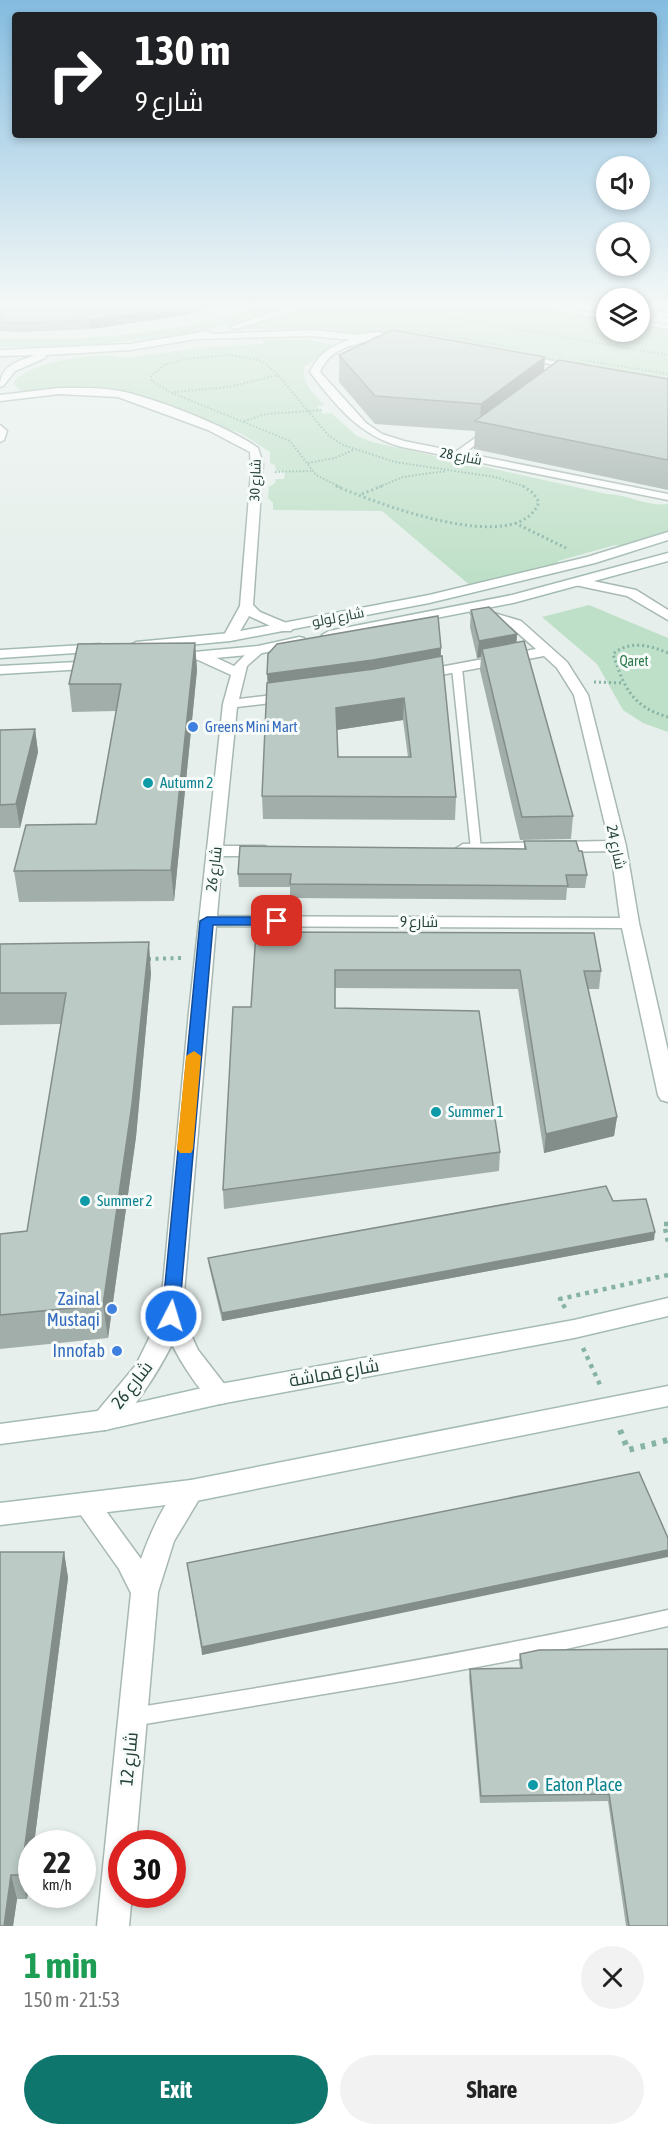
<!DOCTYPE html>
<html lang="en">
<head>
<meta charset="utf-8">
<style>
	:root { --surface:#fff; --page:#f2f2f2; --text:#222; --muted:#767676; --accent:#0f766e }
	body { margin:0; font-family:"Asap Condensed",Cairo,sans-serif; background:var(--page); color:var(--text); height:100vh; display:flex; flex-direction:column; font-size:22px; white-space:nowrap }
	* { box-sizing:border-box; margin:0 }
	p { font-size:20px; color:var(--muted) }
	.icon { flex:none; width:33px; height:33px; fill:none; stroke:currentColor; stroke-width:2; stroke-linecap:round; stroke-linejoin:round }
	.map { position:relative; height:1926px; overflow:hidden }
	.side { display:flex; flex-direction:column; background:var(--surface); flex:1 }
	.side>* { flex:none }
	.top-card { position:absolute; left:12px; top:12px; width:645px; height:126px; border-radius:6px; box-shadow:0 3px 9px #0003; background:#202124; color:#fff; overflow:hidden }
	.buttons { position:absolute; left:596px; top:156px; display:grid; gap:12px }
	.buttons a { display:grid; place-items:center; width:54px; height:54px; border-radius:50%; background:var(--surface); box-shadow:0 3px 9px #0003; font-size:30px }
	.speed { position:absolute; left:18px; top:1830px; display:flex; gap:12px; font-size:30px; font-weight:700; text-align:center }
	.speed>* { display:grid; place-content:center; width:78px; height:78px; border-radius:50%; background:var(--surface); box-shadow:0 3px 9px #0003; line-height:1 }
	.speed small { font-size:15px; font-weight:400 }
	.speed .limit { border:9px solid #d22; background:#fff; color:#111 }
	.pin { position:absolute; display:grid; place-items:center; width:51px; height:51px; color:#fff; margin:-26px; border-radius:12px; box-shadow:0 3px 9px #0006 }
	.me { position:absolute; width:66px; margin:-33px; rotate:5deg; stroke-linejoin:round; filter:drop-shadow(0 0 4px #0008) }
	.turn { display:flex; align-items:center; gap:21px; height:126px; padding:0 24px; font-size:27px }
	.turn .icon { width:78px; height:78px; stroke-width:2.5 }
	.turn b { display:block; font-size:42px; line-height:51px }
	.round { display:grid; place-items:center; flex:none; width:63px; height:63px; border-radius:32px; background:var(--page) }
	.headline { display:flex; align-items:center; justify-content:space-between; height:102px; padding:0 24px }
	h1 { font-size:36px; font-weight:700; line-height:45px; color:#1e9e55 }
	.cta { display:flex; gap:12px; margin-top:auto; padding:12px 24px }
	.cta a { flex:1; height:69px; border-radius:36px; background:var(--accent); color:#fff; font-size:24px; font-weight:700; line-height:69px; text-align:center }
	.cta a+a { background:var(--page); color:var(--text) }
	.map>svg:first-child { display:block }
	.green { fill:#bfe0c8 }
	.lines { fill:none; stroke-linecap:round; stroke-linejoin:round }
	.lane-casing { stroke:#a8b8b2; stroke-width:3 }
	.street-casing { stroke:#a8b8b2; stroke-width:3 }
	.secondary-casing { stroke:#a4bbb3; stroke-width:3 }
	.path-far4 { stroke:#86b3a5; stroke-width:2; stroke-dasharray:1.5 2; stroke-linecap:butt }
	.path-far3 { stroke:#86b3a5; stroke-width:3; stroke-dasharray:2 3; stroke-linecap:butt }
	.path-far2 { stroke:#86b3a5; stroke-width:4; stroke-dasharray:3 4.5; stroke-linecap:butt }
	.path-far1 { stroke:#86b3a5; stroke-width:4.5; stroke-dasharray:4 5; stroke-linecap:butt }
	.path { stroke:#86b3a5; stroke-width:6; stroke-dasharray:4.5 7; stroke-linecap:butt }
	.lane { fill:#fff; fill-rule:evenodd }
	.street { fill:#fff; fill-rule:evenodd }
	.secondary { fill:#fff; fill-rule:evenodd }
	.wall { fill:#a1aea9; fill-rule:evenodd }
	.shaded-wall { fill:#838d89 }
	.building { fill:#bbcac4; stroke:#838d89; stroke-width:1.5; fill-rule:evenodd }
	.route { fill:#1a73e8; stroke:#114b97; stroke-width:1.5 }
	.slow { fill:#f59e0b }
	.shop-dot { fill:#3f7fe0; stroke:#f7fbf9; stroke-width:2 }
	.culture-dot { fill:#0f9aa8; stroke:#f7fbf9; stroke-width:2 }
	.labels { text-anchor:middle; stroke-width:6; stroke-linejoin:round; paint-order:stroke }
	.far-street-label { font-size:14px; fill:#24423a; stroke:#f7fbf9 }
	.far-park-label { font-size:14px; fill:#2d7a4b; stroke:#f7fbf9 }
	.shop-label { font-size:15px; fill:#366cbe; stroke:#f7fbf9; text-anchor:start }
	.culture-label { font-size:15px; fill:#0d838f; stroke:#f7fbf9; text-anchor:start }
	.street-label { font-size:15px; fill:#24423a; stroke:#f7fbf9 }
	.near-shop-label { font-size:18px; fill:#366cbe; stroke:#f7fbf9; text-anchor:end }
	.near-street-label { font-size:18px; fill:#24423a; stroke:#f7fbf9 }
	.near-culture-label { font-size:18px; fill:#0d838f; stroke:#f7fbf9; text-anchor:start }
</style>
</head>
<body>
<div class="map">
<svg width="668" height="1926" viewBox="0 0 668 1926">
	<rect width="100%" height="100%" fill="#e6efeb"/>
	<path class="green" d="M266 304H295C202 338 98 348 0 347V339C87 341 183 334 266 304Z
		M315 304H512L606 320V332H639V328L668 330V380L596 367 597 365 587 363 584 365 405 335 357 333 324 329H234L274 319Z
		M263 340H311L330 344 333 348 305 366C300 382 314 394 324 405L317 406 323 414 331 413 357 436 372 442 607 494C627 494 647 507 668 504V535L631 547 615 545 558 561 559 565 472 587 382 511 273 510V503L268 498 269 487 275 483 276 479H284L285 472 276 471 275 465 270 463V452L242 434 203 419 191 417 137 394 121 392H30L19 390 13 383C26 362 104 350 125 358L208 347 263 344Z
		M589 605 668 638V732L643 723 623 710 597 664 542 617Z"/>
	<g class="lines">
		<g class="lane-casing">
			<path id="lane" d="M522 304H538L606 315V319Z
				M597 304H606V307L598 305Z
				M639 309 668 313V317L639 313Z
				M639 320 668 325V329L639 324Z
				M376 332 401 336 398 338 376 336 352 338 349 336Z
				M531 357 570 364 573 366 570 368 529 360V358Z
				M0 425 7 431 4 440 0 442Z
				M485 431 491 432 460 457H454V453Z
				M457 665 462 668 481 849 476 852 471 849 452 668Z
				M668 1610V1626L535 1656 402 1681 133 1726 126 1724 123 1717 126 1710 133 1708C312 1680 491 1649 668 1610Z"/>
		</g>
		<g class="street-casing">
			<path id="street" d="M370 335 375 338 373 340C351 345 330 349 320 372L366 423 382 434 404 441 668 494V500L402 447C360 436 336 406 310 372 321 347 344 340 370 335Z
				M59 388C79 388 100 387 120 391 155 398 229 427 258 448L263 464 253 605 260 612 291 625 293 628 291 631H281L249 616 235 640H225L223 637 240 606 251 472 250 452 208 430 118 397 59 394 0 401V395Z
				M579 578 636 590 668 610V620L627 596 575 585 573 582 575 579Z
				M477 608 521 621 567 662 588 695 626 846 639 923 668 1051V1102L661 1100 658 1095 622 928 216 926 182 1316 198 1350 232 1394 229 1401C227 1402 221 1404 219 1404 205 1403 178 1357 172 1344 164 1361 125 1429 105 1430 104 1430 98 1428 96 1427L93 1420 96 1413 136 1365 160 1316 189 1012 223 704 231 675 196 659 194 656 196 653H206L234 666 253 647H263L265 650 247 666 239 699 289 693 296 697 289 701 237 707 223 846H265L273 851 265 856H222L217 916 620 918 611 851 463 854 455 849 463 844 609 841 574 695 557 668 544 656 419 679 412 675 419 671 536 649 511 627 472 615 470 612Z
				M191 1480 200 1483 204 1491 174 1541 158 1592 136 1844H122V1894H132L129 1926H97L131 1593 119 1569 73 1504 77 1496 86 1493 95 1496 141 1559C149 1537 168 1488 191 1480Z"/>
		</g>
		<g class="secondary-casing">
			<path id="secondary" d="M297 304H311L237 329 229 327Z
				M559 304H581L606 308V314Z
				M639 313 668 318V324L639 319Z
				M312 330 399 339 404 342 399 345 312 336 196 339 130 350 46 355 45 358 15 371 3 386 0 387C0 365 17 362 35 355L0 356V350L130 344 208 331 212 334Z
				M668 532V540L595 563 429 603 230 641 136 650 129 646 136 642 230 633 429 595 587 557Z
				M668 553V561L513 603 329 639 322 635 329 631 512 595Z
				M299 637 304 638 306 641 304 644 258 654 172 662 165 658 172 654 258 646Z
				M100 644 107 648 105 651 0 658V650Z
				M97 661 104 665 102 668 0 674V666Z
				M668 1298V1316L574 1338 220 1404 105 1430 0 1444V1424L105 1410 220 1384 574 1320Z
				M668 1386V1406L191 1502 0 1525V1503L191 1480Z"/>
		</g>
		<path class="path-far4" d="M371 304 668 355
			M472 304 513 311
			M490 304 510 308
			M373 319 368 315 369 310 378 304
			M412 330 522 349
			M583 360 668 374
			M174 392 229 387 278 375
			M244 421 266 414 322 410
			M308 463 335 458 353 450
			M275 472 311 471
			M340 487 316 475 290 441 170 392 152 381 151 376 164 365 186 359 228 355 255 359 265 363 278 375 329 436 343 445 395 462 495 477 526 487
			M379 487 403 477 446 471"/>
		<path class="path-far3" d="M336 486C374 502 518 559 539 502L533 493 523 486
			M362 494 382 486
			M515 523 566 548
			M668 653C649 645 630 640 613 654 624 687 632 707 668 717
			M594 682 624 683"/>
		<path class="path-far2" d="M148 959 182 958"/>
		<path class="path-far1" d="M668 1224H664L668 1242
			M565 1308 560 1299 668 1275
			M583 1348 601 1387"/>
		<path class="path" d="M620 1430 628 1450 668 1440"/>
		<use href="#lane" class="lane"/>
		<use href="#street" class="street"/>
		<use href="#secondary" class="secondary"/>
	</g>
	<path class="wall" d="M0 304H111L88 308 0 310Z
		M0 311 185 315 91 329 21 332 0 331Z
		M339 355 668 379V490L474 449 475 431 375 424 339 382Z
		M471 610 517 634 516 642 573 816 571 839 520 840 480 670 481 657 477 658 470 627Z
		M195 643 197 670 174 901 19 902 14 871 96 824 116 711 72 712 69 684Z
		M441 648V656L456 797 455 820 263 819 262 796 268 683ZM403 720 408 757H338L337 730Z
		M35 729 38 752 20 828H0V730Z
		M524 841 587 875 585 888H567L566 900 290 898V887H239L238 874 524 849Z
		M256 932 601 971 599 989H588L617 1117 614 1136 544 1153 518 989 335 988V1008L500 1152 499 1171 224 1209 223 1190 251 1007Z
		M0 944 151 973 136 1137 108 1338 0 1349V1234L27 1231 61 1024 0 1025Z
		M613 1201 654 1240 222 1321 209 1266 208 1258Z
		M668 1538 202 1655 187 1563Z
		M64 1552 68 1578 27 1899H17L13 1926H0Z
		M668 1649V1926H626L608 1801 480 1803 469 1677 470 1669 520 1668 519 1661 520 1654Z"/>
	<path class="shaded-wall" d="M87 304H111L88 308Z
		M193 304H228L185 315 91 329 90 320Z
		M545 357 543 383 480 422 481 404Z
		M517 634 516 651 482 649 481 657 477 658 479 641Z
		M195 643 197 670 174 901 171 870Z
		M441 648 440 665 268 692 267 674Z
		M404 698 403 720 336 730V708Z
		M35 729 38 752 20 828 16 804Z
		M149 942 151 973 136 1137 108 1338 103 1305Z
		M617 1117 614 1136 544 1153 546 1134Z
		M655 1232 654 1240 222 1321V1313Z
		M668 1550V1557L202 1655V1647Z
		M64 1552 68 1578 34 1844H32V1864L27 1899 21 1875Z
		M11 1875 17 1899 13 1926H4Z"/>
	<path class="building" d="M114 304H193L184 307 90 320 20 323 0 322V311L87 309Z
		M392 330 545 357 481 404 375 396 339 355Z
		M559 360 668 379V460L475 421Z
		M489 607 517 634 479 641 471 610Z
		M438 616 441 648 373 660 267 674 268 654 277 644Z
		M524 641 573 816 522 817 482 649Z
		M195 643 171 870 14 871 26 825 96 824 121 684H69L78 644Z
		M442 656 456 797 262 796 267 683 374 669ZM404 698 411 757H338L336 708Z
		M35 729 16 804 0 805V730Z
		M524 841H576L579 851H582L587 875H566L568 886 290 884 291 874H238L240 846 526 849Z
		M256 932 594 933 601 971H584L617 1117 546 1134 520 970H335V1008L479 1011 500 1152 223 1190 233 1007H251Z
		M149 942 132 1104 103 1305 0 1315V1234L27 1231 66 993H0V944Z
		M606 1186 613 1201 646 1199 655 1232 222 1313 208 1258Z
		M639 1472 668 1538V1550L202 1647 187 1563Z
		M0 1552H64L21 1875H11L4 1926H0Z
		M668 1649V1926H629L609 1794 481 1796 470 1669 522 1668 520 1654 539 1650Z"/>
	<linearGradient id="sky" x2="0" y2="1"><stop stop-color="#84bce0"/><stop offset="0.53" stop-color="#f4f8f6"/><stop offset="1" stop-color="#f4f8f6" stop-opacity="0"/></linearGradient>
	<rect width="668" height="574" fill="url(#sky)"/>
	<path class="route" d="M207 917H277L284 921 277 925H213L179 1316 177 1321 171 1323 164 1321 162 1316 200 921Z"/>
	<path class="slow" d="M194 1051 201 1056 193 1149 191 1153H180L177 1149 186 1056Z"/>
	<g class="shop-dot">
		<circle cx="193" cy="727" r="6"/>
		<circle cx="112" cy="1309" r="6"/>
		<circle cx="117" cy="1351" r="6"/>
	</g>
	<g class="culture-dot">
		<circle cx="148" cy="783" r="6"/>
		<circle cx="436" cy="1112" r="6"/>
		<circle cx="85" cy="1201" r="6"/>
		<circle cx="533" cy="1785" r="6"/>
	</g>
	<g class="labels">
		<g class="far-street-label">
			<text transform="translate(461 456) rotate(11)" y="5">شارع 28</text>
			<text transform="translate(255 480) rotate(-88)" y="5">شارع 30</text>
			<text transform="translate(338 617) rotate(-11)" y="5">شارع لولو</text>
		</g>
		<g class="far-park-label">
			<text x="634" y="666">Qaret</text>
		</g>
		<g class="shop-label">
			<text x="205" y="732">Greens Mini Mart</text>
		</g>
		<g class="culture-label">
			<text x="160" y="788">Autumn 2</text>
			<text x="448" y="1117">Summer 1</text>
			<text x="97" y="1206">Summer 2</text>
		</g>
		<g class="street-label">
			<text transform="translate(616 847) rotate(78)" y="5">شارع 24</text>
			<text transform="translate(214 869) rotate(-83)" y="5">شارع 26</text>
			<text x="419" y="927">شارع 9</text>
		</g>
		<g class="near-shop-label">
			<text x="100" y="1305">Zainal<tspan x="100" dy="21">Mustaqi</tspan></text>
			<text x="105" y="1357">Innofab</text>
		</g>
		<g class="near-street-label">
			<text transform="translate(334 1373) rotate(-10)" y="6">شارع قماشة</text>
			<text transform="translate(132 1385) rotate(-52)" y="6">شارع 26</text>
			<text transform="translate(129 1759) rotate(-84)" y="6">شارع 12</text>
		</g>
		<g class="near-culture-label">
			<text x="545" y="1791">Eaton Place</text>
		</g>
	</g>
</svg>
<div class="buttons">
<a><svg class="icon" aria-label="sound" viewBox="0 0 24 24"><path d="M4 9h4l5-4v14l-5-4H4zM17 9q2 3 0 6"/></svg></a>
<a><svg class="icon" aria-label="search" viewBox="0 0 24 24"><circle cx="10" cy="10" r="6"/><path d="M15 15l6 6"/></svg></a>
<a><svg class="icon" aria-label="layers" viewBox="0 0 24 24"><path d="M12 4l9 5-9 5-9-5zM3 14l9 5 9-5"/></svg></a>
</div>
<div class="speed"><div>22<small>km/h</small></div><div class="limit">30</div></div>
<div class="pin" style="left:277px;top:921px;background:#d93025"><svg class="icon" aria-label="arrive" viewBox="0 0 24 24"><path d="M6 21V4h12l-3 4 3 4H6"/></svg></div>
<svg class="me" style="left:171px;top:1316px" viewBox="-20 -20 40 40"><circle r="17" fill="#1a73e8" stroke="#fff" stroke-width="3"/><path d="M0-11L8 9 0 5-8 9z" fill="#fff"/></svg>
<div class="top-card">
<div class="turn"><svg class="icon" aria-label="right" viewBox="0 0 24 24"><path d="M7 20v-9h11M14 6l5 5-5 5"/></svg><div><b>130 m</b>شارع 9</div></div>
</div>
</div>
<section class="side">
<div class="headline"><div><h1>1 min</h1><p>150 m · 21:53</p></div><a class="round"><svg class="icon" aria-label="close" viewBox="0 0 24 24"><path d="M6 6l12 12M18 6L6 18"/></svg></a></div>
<div class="cta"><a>Exit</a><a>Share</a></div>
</section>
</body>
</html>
